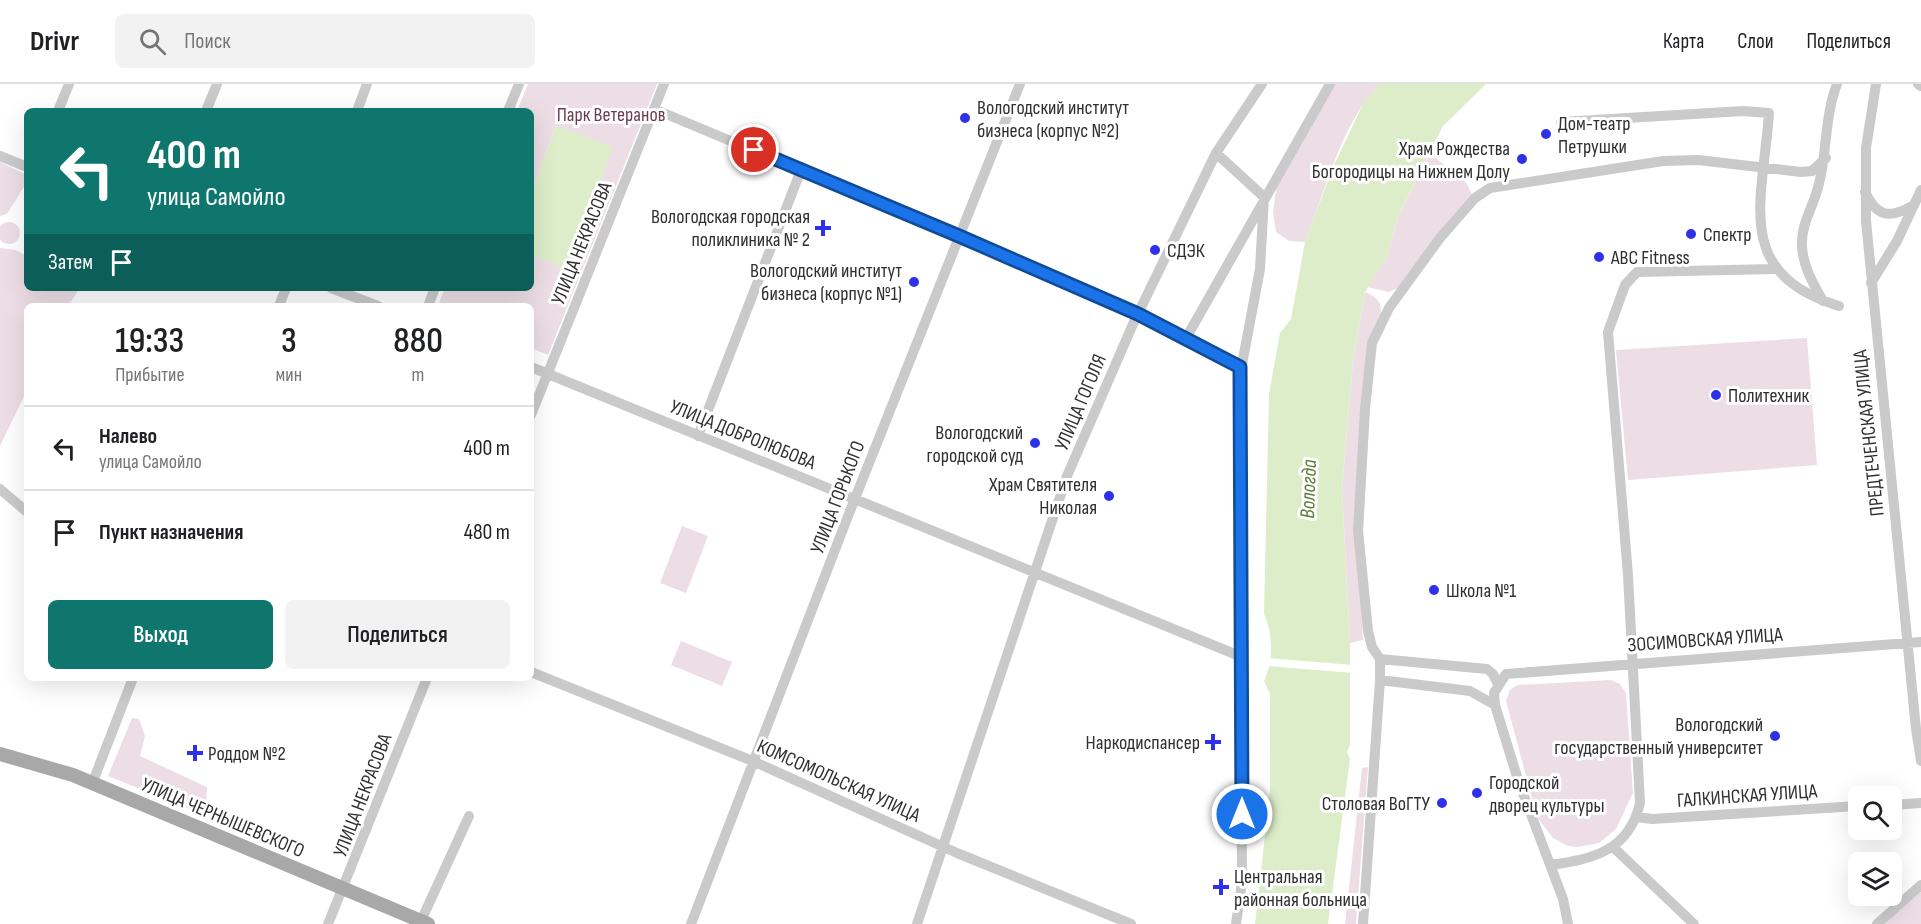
<!DOCTYPE html>
<html lang="ru">
<head>
<meta charset="utf-8">
<style>
	:root { --surface:#fff; --page:#f2f2f2; --text:#202124; --muted:#757577; --line:#e0e0e0; --accent:#0f766e }
	body { margin:0; font-family:"Sofia Sans Condensed",sans-serif; background:var(--page); color:var(--text); height:100vh; display:flex; flex-direction:column; font-size:22px; white-space:nowrap }
	* { box-sizing:border-box; margin:0 }
	p { font-size:20px; color:var(--muted) }
	.icon { flex:none; width:33px; height:33px; fill:none; stroke:currentColor; stroke-width:2; stroke-linecap:round; stroke-linejoin:round }
	.map { position:relative; flex:1; overflow:hidden }
	.side { position:absolute; left:24px; top:219px; width:510px; height:378px; display:flex; flex-direction:column; background:var(--surface); border-radius:9px; box-shadow:0 6px 24px #0002 }
	.side>* { flex:none }
	.top-card { position:absolute; left:24px; top:24px; width:510px; height:183px; border-radius:9px; box-shadow:0 6px 24px #0002; background:#0f766e; color:#fff; overflow:hidden }
	.tools { position:absolute; left:1848px; top:702px; display:grid; gap:12px }
	.tools a { display:grid; place-items:center; width:54px; height:54px; border-radius:9px; background:var(--surface); box-shadow:0 6px 24px #0002; font-size:30px }
	.pin { position:absolute; display:grid; place-items:center; width:51px; height:51px; color:#fff; margin:-26px; border:3px solid #fff; border-radius:50%; box-shadow:0 2px 6px #0007 }
	.me { position:absolute; width:66px; margin:-33px; rotate:0deg; stroke-linejoin:round; filter:drop-shadow(0 0 4px #0008) }
	.turn { display:flex; align-items:center; gap:21px; height:126px; padding:0 24px; font-size:27px }
	.turn .icon { width:78px; height:78px; stroke-width:2.5 }
	.turn b { display:block; font-size:42px; line-height:51px }
	.then { display:flex; align-items:center; height:57px; padding:0 24px; background:#0003; gap:12px; font-size:22px }
	.eta { display:flex; justify-content:space-evenly; align-items:center; height:102px; text-align:center }
	.eta b { font-size:36px; font-weight:600; line-height:42px }
	.primary-button { display:flex; gap:12px; margin-top:auto; padding:12px 24px }
	.primary-button a { flex:1; height:69px; border-radius:9px; background:var(--accent); color:#fff; font-size:24px; font-weight:600; line-height:69px; text-align:center }
	.primary-button a+a { background:var(--page); color:var(--text) }
	ul { padding:0; list-style:none }
	li { display:flex; align-items:center; gap:18px; height:84px; padding:0 24px; border-top:2px solid var(--line) }
	li div { flex:1 }
	li b { display:block; font-size:22px }
	li em { font-style:normal }
	header { display:flex; align-items:center; gap:36px; box-sizing:border-box; height:84px; padding:0 30px; background:var(--surface); border-bottom:2px solid var(--line) }
	header strong { font-size:28px }
	nav { display:flex; gap:33px; margin-inline-start:auto; font-size:21px }
	.search { width:420px; height:54px; background:var(--page); display:flex; align-items:center; gap:15px; box-sizing:border-box; padding:0 21px; border-radius:9px; color:var(--muted); font-size:22px }
	.map>svg:first-child { display:block }
	.green { fill:#eddee5 }
	.water { fill:#ddedc9 }
	.pier { fill:#fff }
	.lines { fill:none; stroke-linecap:round; stroke-linejoin:round }
	.minor { stroke:#cacaca; stroke-width:10 }
	.major { stroke:#a8a8a8; stroke-width:14 }
	.route-casing { stroke:#114b97; stroke-width:15 }
	.route { stroke:#1a73e8; stroke-width:10 }
	.poi-dot { fill:#2f31ea; stroke:#fff; stroke-width:2 }
	.labels { text-anchor:middle; stroke-width:6; stroke-linejoin:round; paint-order:stroke }
	.poi-label { font-size:20px; fill:#303030; stroke:#fff; text-anchor:start }
	.park-label { font-size:20px; fill:#6d3c50; stroke:#fff }
	.street-label { font-size:20px; fill:#303030; stroke:#fff }
	.water-label { font-size:21px; font-style:italic; fill:#5a7b33; stroke:#fff }
</style>
</head>
<body>
<header>
<strong>Drivr</strong>
<div class="search"><svg class="icon" aria-label="search" viewBox="0 0 24 24"><circle cx="10" cy="10" r="6"/><path d="M15 15l6 6"/></svg>Поиск</div>
<nav><a>Карта</a><a>Слои</a><a>Поделиться</a></nav>
</header>
<div class="map">
<svg width="1921" height="840" viewBox="0 0 1921 840">
	<rect width="100%" height="100%" fill="#fff"/>
	<path class="green" d="M528 0H657L548 271 531 264V222H438L445 204H531V171L569 184 556 42 531 110V27H517Z
		M1334 0H1381C1341 37 1325 109 1305 158L1289 157 1276 148 1273 129 1277 98Z
		M1430 69 1467 100 1472 111 1400 203 1389 208 1367 203 1386 175 1398 133Z
		M0 78 27 91 25 101 7 130 0 132Z
		M-2 149a11 11 0 1 1 22 0a11 11 0 1 1-22 0Z
		M0 164 16 166 27 172V204H80L68 222H27V306L0 362Z
		M1365 208C1386 216 1383 229 1374 247L1360 503 1363 556 1350 559 1342 405 1353 277Z
		M1807 254 1817 381 1628 396 1616 266Z
		M682 442 708 452 686 509 660 499Z
		M681 557 732 578 722 602 671 581Z
		M1611 596 1620 600 1626 609 1633 709 1616 745 1599 759 1578 763 1568 762 1553 754 1537 733 1506 617 1510 606 1517 601Z
		M132 634 139 635 145 652 140 672 207 703 206 720 199 729 108 692Z
		M1368 683 1356 840H1345L1362 684Z
		M1921 808V840H1883Z"/>
	<path class="water" d="M1381 0H1486L1443 42 1398 133 1386 175 1365 208 1353 277 1342 405 1350 559V661L1347 668 1350 675 1328 840H1255L1270 708V610L1264 597C1274 576 1273 551 1264 530L1269 310 1280 249 1291 235 1305 158 1333 83 1366 14Z
		M556 42 613 63 569 185 531 171V110Z"/>
	<path class="pier" d="M1267 574 1353 581V589L1267 582Z"/>
	<g class="lines">
		<path class="minor" d="M1876 0 1866 64V137L1916 645 1921 677
			M1918 0 1921 2
			M654 25 973 158 1138 230 1240 283
			M58 27 69 0
			M206 27 217 0
			M357 27 367 0
			M508 27 519 0
			M1561 38 1743 27 1769 29C1763 117 1732 189 1839 222
			M1216 69 1264 113 1260 185 1240 291 1242 798 1236 840
			M0 72 27 83
			M1865 108C1877 133 1889 135 1912 122
			M1871 199 1897 157 1921 106
			M331 204 378 222
			M1823 217C1813 199 1803 183 1802 162 1801 144 1809 130 1815 113 1828 77 1823 36 1837 0
			M279 222 286 204
			M428 222 435 204
			M1185 256 1330 0
			M531 283 1242 573
			M531 331 664 0
			M698 352 801 86
			M0 405 27 428
			M1380 575 1487 585 1493 590 1498 600
			M531 588 755 678 957 769 1131 840
			M1380 596 1470 607 1495 621
			M92 700 133 594
			M1892 721 1921 719
			M1637 733 1652 735 1858 722
			M1613 763 1694 840
			M1550 781C1593 775 1629 767 1640 719L1628 491 1608 248 1625 201 1637 188 1775 185
			M421 837 469 732
			M328 840 427 594
			M691 840 848 432 1020 0
			M917 840 1067 392 1133 240 1216 69 1262 0
			M1363 840 1380 596V575L1372 563 1368 547 1358 446 1365 325 1372 259 1389 224 1440 154 1475 114 1490 104 1663 77 1698 76 1801 88 1812 87 1826 74
			M1568 840 1563 815 1518 696 1495 621 1494 609 1506 590 1921 558
			M1877 840 1921 801"/>
		<path class="major" d="M0 670 73 691 428 840"/>
	</g>
	<g class="lines">
		<g class="route-casing">
			<path id="route" d="M754 66 959 152 1138 230 1240 283 1242 730"/>
		</g>
		<use href="#route" class="route"/>
	</g>
	<g class="poi-dot">
		<circle cx="965" cy="34" r="6"/>
		<circle cx="1546" cy="50" r="6"/>
		<circle cx="1522" cy="75" r="6"/>
		<path d="M820 135h6v6h6v6h-6v6h-6v-6h-6v-6h6z"/>
		<circle cx="1691" cy="150" r="6"/>
		<circle cx="1155" cy="166" r="6"/>
		<circle cx="1599" cy="173" r="6"/>
		<circle cx="914" cy="198" r="6"/>
		<circle cx="1716" cy="311" r="6"/>
		<circle cx="1035" cy="359" r="6"/>
		<circle cx="1109" cy="412" r="6"/>
		<circle cx="1434" cy="506" r="6"/>
		<circle cx="1775" cy="652" r="6"/>
		<path d="M1210 649h6v6h6v6h-6v6h-6v-6h-6v-6h6z"/>
		<path d="M192 660h6v6h6v6h-6v6h-6v-6h-6v-6h6z"/>
		<circle cx="1477" cy="709" r="6"/>
		<circle cx="1442" cy="719" r="6"/>
		<path d="M1218 794h6v6h6v6h-6v6h-6v-6h-6v-6h6z"/>
	</g>
	<g class="labels">
		<g class="poi-label">
			<text x="977" y="30">Вологодский институт<tspan x="977" dy="23">бизнеса (корпус №2)</tspan></text>
			<text x="1558" y="46">Дом-театр<tspan x="1558" dy="23">Петрушки</tspan></text>
			<text x="1510" y="71" text-anchor="end">Храм Рождества<tspan x="1510" dy="23">Богородицы на Нижнем Долу</tspan></text>
			<text x="810" y="139" text-anchor="end">Вологодская городская<tspan x="810" dy="23">поликлиника № 2</tspan></text>
			<text x="1703" y="157">Спектр</text>
			<text x="1167" y="173">СДЭК</text>
			<text x="1611" y="180">ABC Fitness</text>
			<text x="902" y="193" text-anchor="end">Вологодский институт<tspan x="902" dy="23">бизнеса (корпус №1)</tspan></text>
			<text x="1728" y="318">Политехник</text>
			<text x="1023" y="355" text-anchor="end">Вологодский<tspan x="1023" dy="23">городской суд</tspan></text>
			<text x="1097" y="407" text-anchor="end">Храм Святителя<tspan x="1097" dy="23">Николая</tspan></text>
			<text x="1446" y="513">Школа №1</text>
			<text x="1763" y="647" text-anchor="end">Вологодский<tspan x="1763" dy="23">государственный университет</tspan></text>
			<text x="1200" y="665" text-anchor="end">Наркодиспансер</text>
			<text x="208" y="676">Роддом №2</text>
			<text x="1489" y="705">Городской<tspan x="1489" dy="23">дворец культуры</tspan></text>
			<text x="1430" y="726" text-anchor="end">Столовая ВоГТУ</text>
			<text x="1234" y="799">Центральная<tspan x="1234" dy="23">районная больница</tspan></text>
		</g>
		<g class="park-label">
			<text x="611" y="37">Парк Ветеранов</text>
		</g>
		<g class="street-label">
			<text transform="translate(581 159) rotate(-68)" y="7">УЛИЦА НЕКРАСОВА</text>
			<text transform="translate(1080 318) rotate(-67)" y="7">УЛИЦА ГОГОЛЯ</text>
			<text transform="translate(1868 349) rotate(-96)" y="7">ПРЕДТЕЧЕНСКАЯ УЛИЦА</text>
			<text transform="translate(743 350) rotate(22)" y="7">УЛИЦА ДОБРОЛЮБОВА</text>
			<text transform="translate(837 413) rotate(-69)" y="7">УЛИЦА ГОРЬКОГО</text>
			<text transform="translate(1705 555) rotate(-4)" y="7">ЗОСИМОВСКАЯ УЛИЦА</text>
			<text transform="translate(839 696) rotate(24)" y="7">КОМСОМОЛЬСКАЯ УЛИЦА</text>
			<text transform="translate(362 711) rotate(-69)" y="7">УЛИЦА НЕКРАСОВА</text>
			<text transform="translate(1747 711) rotate(-4)" y="7">ГАЛКИНСКАЯ УЛИЦА</text>
			<text transform="translate(223 733) rotate(23)" y="7">УЛИЦА ЧЕРНЫШЕВСКОГО</text>
		</g>
		<g class="water-label">
			<text transform="translate(1308 405) rotate(-88)" y="7">Вологда</text>
		</g>
	</g>
</svg>
<div class="tools">
<a><svg class="icon" aria-label="search" viewBox="0 0 24 24"><circle cx="10" cy="10" r="6"/><path d="M15 15l6 6"/></svg></a>
<a><svg class="icon" aria-label="layers" viewBox="0 0 24 24"><path d="M12 4l9 5-9 5-9-5zM3 14l9 5 9-5"/></svg></a>
</div>
<div class="pin" style="left:754px;top:66px;background:#d93025"><svg class="icon" aria-label="arrive" viewBox="0 0 24 24"><path d="M6 21V4h12l-3 4 3 4H6"/></svg></div>
<svg class="me" style="left:1242px;top:730px" viewBox="-20 -20 40 40"><circle r="17" fill="#1a73e8" stroke="#fff" stroke-width="3"/><path d="M0-11L8 9 0 5-8 9z" fill="#fff"/></svg>
<div class="top-card">
<div class="turn"><svg class="icon" aria-label="left" viewBox="0 0 24 24"><path d="M17 20v-9H6M10 6l-5 5 5 5"/></svg><div><b>400 m</b>улица Самойло</div></div>
<div class="then">Затем<svg class="icon" aria-label="arrive" viewBox="0 0 24 24"><path d="M6 21V4h12l-3 4 3 4H6"/></svg></div>
</div>
<section class="side">
<div class="eta">
<div><b>19:33</b><p>Прибытие</p></div>
<div><b>3</b><p>мин</p></div>
<div><b>880</b><p>m</p></div>
</div>
<ul>
<li><svg class="icon" aria-label="left" viewBox="0 0 24 24"><path d="M17 20v-9H6M10 6l-5 5 5 5"/></svg><div><b>Налево</b><p>улица Самойло</p></div><em>400 m</em></li>
<li><svg class="icon" aria-label="arrive" viewBox="0 0 24 24"><path d="M6 21V4h12l-3 4 3 4H6"/></svg><div><b>Пункт назначения</b></div><em>480 m</em></li>
</ul>
<div class="primary-button"><a>Выход</a><a>Поделиться</a></div>
</section>
</div>
</body>
</html>
